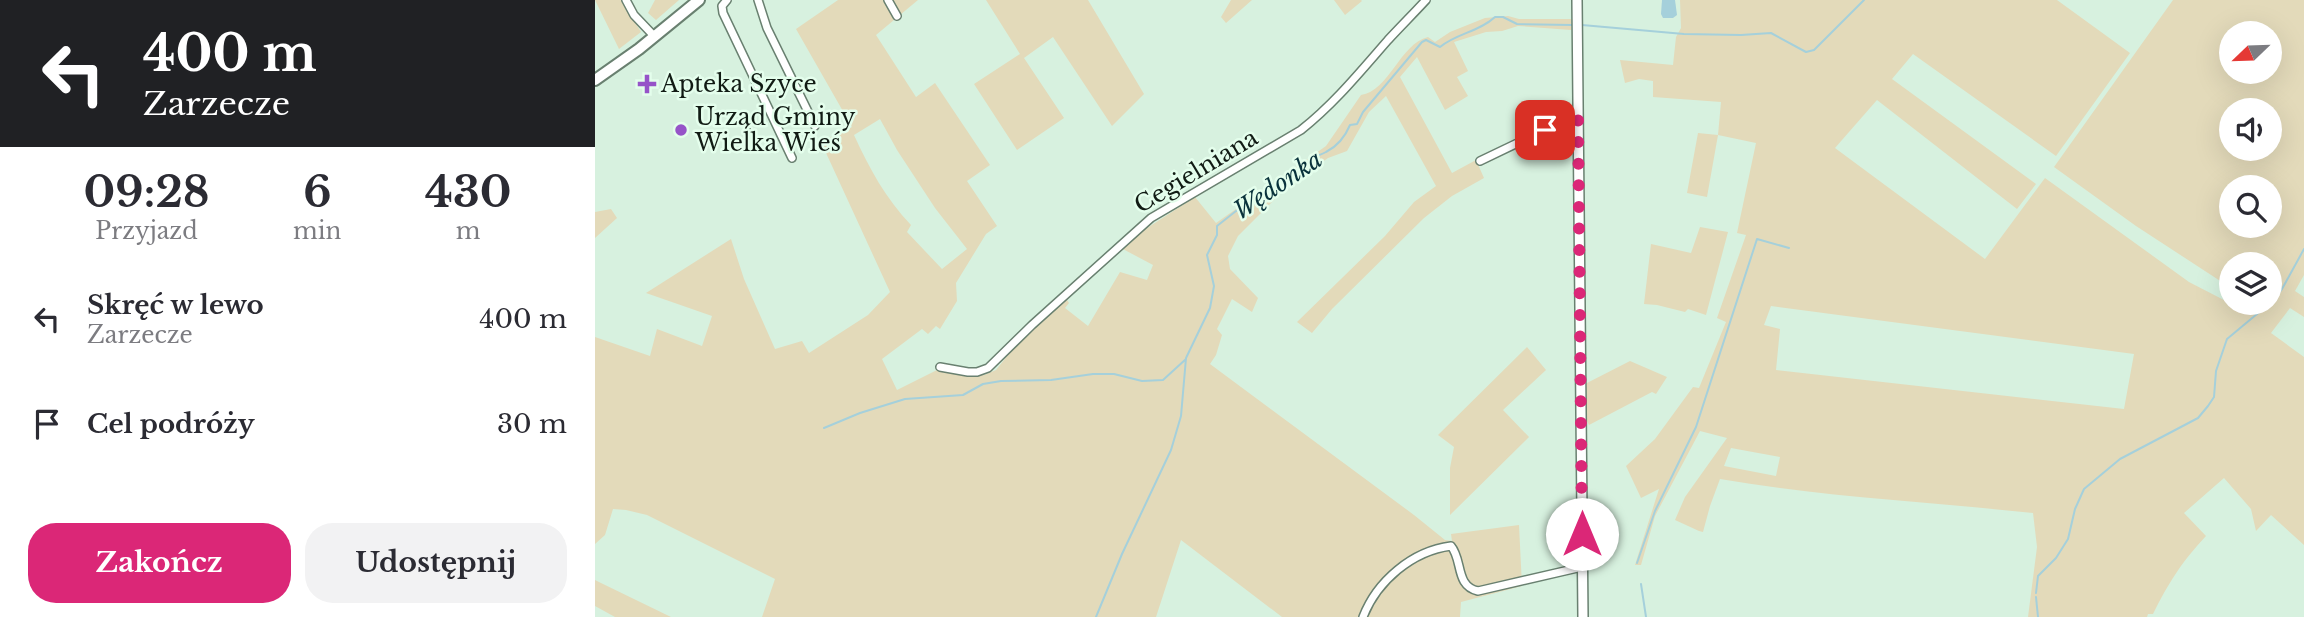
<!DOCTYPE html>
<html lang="pl">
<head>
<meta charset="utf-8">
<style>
	:root { --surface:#fff; --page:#f2f2f3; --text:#2b2b33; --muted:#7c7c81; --accent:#db2777 }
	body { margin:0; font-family:"Libre Baskerville",serif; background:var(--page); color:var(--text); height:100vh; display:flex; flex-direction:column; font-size:26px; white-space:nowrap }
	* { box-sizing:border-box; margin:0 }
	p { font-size:23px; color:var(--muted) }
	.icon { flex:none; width:38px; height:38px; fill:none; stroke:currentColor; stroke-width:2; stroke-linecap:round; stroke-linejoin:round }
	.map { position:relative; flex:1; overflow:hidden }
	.side { display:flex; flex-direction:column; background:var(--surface); width:595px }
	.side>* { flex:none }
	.banner { background:#202124; color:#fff; overflow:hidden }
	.needle { width:46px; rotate:247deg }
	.fabs { position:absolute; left:1624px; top:21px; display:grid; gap:14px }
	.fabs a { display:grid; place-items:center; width:63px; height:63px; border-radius:50%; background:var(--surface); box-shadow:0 7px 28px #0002; font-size:35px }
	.pin { position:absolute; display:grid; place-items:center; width:60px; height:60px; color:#fff; margin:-30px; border-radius:14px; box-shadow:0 4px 10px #0006 }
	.me { position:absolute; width:77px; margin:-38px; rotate:0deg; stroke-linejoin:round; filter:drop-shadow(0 0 5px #0008) }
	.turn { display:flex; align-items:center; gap:24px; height:147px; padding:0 28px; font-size:32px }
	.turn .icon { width:91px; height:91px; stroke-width:2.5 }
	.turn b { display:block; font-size:49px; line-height:60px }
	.eta { display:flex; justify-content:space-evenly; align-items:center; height:119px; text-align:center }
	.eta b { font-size:42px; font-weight:800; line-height:49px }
	.action { display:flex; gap:14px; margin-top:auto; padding:14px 28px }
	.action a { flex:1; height:80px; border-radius:28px; background:var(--accent); color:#fff; font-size:28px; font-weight:800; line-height:80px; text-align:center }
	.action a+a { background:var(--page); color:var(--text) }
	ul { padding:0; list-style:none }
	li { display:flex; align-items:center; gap:21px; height:105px; padding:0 28px }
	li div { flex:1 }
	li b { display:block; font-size:26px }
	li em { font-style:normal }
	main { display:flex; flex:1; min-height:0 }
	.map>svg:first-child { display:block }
	.green { fill:#e3daba; fill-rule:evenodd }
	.water { fill:#a5d0db }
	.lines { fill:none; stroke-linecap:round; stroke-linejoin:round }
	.stream { stroke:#a5d0db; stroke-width:2 }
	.minor-casing { stroke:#698070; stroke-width:10 }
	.tertiary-casing { stroke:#698070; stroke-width:12 }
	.primary-casing { stroke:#698070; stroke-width:14 }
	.minor { stroke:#fff; stroke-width:7 }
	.tertiary { stroke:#fff; stroke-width:9 }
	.primary { stroke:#fff; stroke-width:10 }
	.route { stroke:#db2777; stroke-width:12; stroke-dasharray:0 21.6 }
	.poi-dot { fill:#9653c8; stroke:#e4feec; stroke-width:2.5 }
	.labels { text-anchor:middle; stroke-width:5; stroke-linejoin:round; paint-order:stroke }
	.poi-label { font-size:23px; fill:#111b14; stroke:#e4feec; text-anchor:start }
	.street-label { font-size:23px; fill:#111b14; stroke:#e4feec }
	.water-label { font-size:24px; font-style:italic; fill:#09323b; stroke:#e4feec }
</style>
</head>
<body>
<main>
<section class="side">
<div class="banner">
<div class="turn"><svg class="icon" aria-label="left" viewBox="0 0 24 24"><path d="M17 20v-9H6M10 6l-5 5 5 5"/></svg><div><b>400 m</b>Zarzecze</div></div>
</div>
<div class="eta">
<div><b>09:28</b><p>Przyjazd</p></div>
<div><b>6</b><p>min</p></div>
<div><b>430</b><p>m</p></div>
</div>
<ul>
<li><svg class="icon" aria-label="left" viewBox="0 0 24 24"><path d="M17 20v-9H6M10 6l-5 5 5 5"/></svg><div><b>Skręć w lewo</b><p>Zarzecze</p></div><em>400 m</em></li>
<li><svg class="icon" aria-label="arrive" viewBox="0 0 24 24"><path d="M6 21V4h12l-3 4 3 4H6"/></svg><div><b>Cel podróży</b></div><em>30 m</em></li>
</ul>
<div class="action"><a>Zakończ</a><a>Udostępnij</a></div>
</section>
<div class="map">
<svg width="1709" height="617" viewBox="0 0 1709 617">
	<rect width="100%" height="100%" fill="#d7f1df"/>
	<path class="green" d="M0 0H26L46 32 24 49Z
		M60 0H84L61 20 53 13Z
		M243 0H323L281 35 321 97 340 83 395 165 372 181 402 226 391 234 361 283 362 301 345 329 341 326 333 334 327 329 287 359 302 390 342 370 370 375H389L401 370 424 341 472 300 474 303 470 308 493 326 525 272 552 280 558 265 526 248 549 230 600 197 621 223 731 146 766 95C794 91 805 44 833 37L840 42 855 32 890 18 913 16 924 19H976V30L923 26 907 31 891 32 859 42 873 71 862 77 873 96 850 110 822 57 805 77 857 173 881 160 889 178 857 196 829 218 737 309 717 333 702 322 790 236 819 202 841 186 791 96 774 112 752 151 733 158 691 188 643 236 633 256 635 269 663 298 657 312 637 299 622 329 627 335 621 355 615 364 819 515 850 540 857 541 856 534 924 525 927 586 866 602 865 617H687L586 540 561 617H167L180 579 52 515 31 510 18 509 10 535 0 544V337L55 356 62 329 107 346 117 316 51 293 136 239 149 279 180 349 207 341 214 353 273 315 295 292 226 142 257 127 201 29ZM285 119 302 150 340 208 372 249 347 269 312 232 316 225C291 199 274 168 259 135Z
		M391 0H493L549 94 517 126 458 37 429 58 469 118 422 150 379 84 425 54Z
		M636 0H657L631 23 626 17Z
		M739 0H766L767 1 750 15Z
		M1085 0H1462L1535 53 1461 156 1318 54 1297 79 1441 184 1422 209 1282 100 1240 148 1390 259 1450 178 1594 282 1656 314 1662 304 1660 303H1675V264H1636V288L1541 226 1459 167 1578 0H1709V275L1700 291 1709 297V317L1695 308 1676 333 1709 357V545L1676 515 1661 531 1656 509 1629 478 1589 513 1611 536C1586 563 1574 582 1558 614H1553L1552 617H1433L1442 547 1438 513C1334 502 1228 497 1125 479L1115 506 1108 532 1104 531 1080 520 1090 497 1132 438 1105 431 1060 516 1046 565H1040L1064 489 1046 498 1031 466 1060 439 1098 387 1104 388 1131 322 1122 318 1151 235 1142 233 1161 143 1123 135 1112 197 1092 193 1103 133 1123 135 1126 102 1058 97V81L1044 79 1030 83 1025 60 1078 65 1081 37 1086 28ZM1636 33H1675V72H1636ZM1636 110H1675V149H1636ZM1636 187H1675V226H1636ZM1176 306 1539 354 1529 409 1181 370 1185 329 1169 325ZM1136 448 1185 457 1181 476 1129 466Z
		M16 209 22 218 0 238V212Z
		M1105 227 1133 232 1111 315 1093 309 1090 312 1062 305 1049 304 1056 244 1096 253Z
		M932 347 951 370 908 410 934 437 855 515V468L859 447 843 435Z
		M1035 361 1072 377 1061 394 1057 392 994 425 991 419 990 384Z
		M0 580 6 583 76 617H20L0 606Z"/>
	<path class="water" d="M1067 0H1080L1082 15 1078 18H1068L1066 14Z"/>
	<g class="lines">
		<path class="stream" d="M987 25 1089 34 1146 35 1176 33 1211 52 1219 50 1269 0
			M229 428 265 413 310 399 368 395 388 384 406 381 456 380 498 374H519L547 381 568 380 591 359
			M1042 563 1060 511 1101 427 1162 239 1194 248
			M1046 584 1051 617
			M1441 593 1443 576 1461 558 1473 539 1480 509 1489 489 1525 459 1603 418 1613 406 1619 397 1621 371 1632 339 1674 304 1687 289 1709 249
			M1441 597 1443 617
			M501 617 527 554 576 450 586 416 591 358 615 308 619 286 612 255 622 235V226L641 211 660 203 663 197 688 185C691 173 702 170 713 166 717 155 722 157 731 152 743 146 750 137 755 125L762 124 768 112 827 42 831 40 845 47C862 33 884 32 900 17H908L922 24 977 25"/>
		<g class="minor-casing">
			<path id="minor" d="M31 0 39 15 60 37
				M132 0 127 6 128 13 197 158
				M163 0 172 28 220 126
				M293 0 302 16
				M885 161 983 114
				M345 367 373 372H382L393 368 437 325 556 218 706 130C739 104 765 72 793 40 806 26 819 13 831 0
				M768 617C782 581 817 551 856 546 868 560 860 586 883 591L987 567"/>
		</g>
		<g class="tertiary-casing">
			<path id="tertiary" d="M982 0 988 617"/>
		</g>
		<g class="primary-casing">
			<path id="primary" d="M0 80 44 49 104 0"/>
		</g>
		<use href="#minor" class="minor"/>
		<use href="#tertiary" class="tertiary"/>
		<use href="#primary" class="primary"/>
	</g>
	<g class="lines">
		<path class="route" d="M950 130 983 114 987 534"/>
	</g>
	<g class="poi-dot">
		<path d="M48.5 73.5h7v7h7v7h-7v7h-7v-7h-7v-7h7z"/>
		<circle cx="86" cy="130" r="7"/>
	</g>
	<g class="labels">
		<g class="poi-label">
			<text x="66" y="92">Apteka Szyce</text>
			<text x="100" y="125">Urząd Gminy<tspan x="100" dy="26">Wielka Wieś</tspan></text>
		</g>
		<g class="street-label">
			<text transform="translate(601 171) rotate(-31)" y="8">Cegielniana</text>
		</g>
		<g class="water-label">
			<text transform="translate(683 185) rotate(-34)" y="8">Wędonka</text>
		</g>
	</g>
</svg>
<div class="fabs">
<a><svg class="needle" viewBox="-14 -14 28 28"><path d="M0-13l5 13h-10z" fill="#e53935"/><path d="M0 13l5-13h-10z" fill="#7c7c81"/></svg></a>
<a><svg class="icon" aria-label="sound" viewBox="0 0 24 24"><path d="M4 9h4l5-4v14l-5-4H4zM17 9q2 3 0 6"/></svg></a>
<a><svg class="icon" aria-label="search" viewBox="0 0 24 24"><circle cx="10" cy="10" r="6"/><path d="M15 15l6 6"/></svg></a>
<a><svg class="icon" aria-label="layers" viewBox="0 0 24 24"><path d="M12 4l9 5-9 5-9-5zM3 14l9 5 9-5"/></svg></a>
</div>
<div class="pin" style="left:950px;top:130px;background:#d93025"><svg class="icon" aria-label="arrive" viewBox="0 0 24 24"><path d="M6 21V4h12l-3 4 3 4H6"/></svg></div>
<svg class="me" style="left:987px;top:534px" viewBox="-20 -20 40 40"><circle r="19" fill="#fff"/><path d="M0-13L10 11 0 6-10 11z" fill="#db2777"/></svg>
</div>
</main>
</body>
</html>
